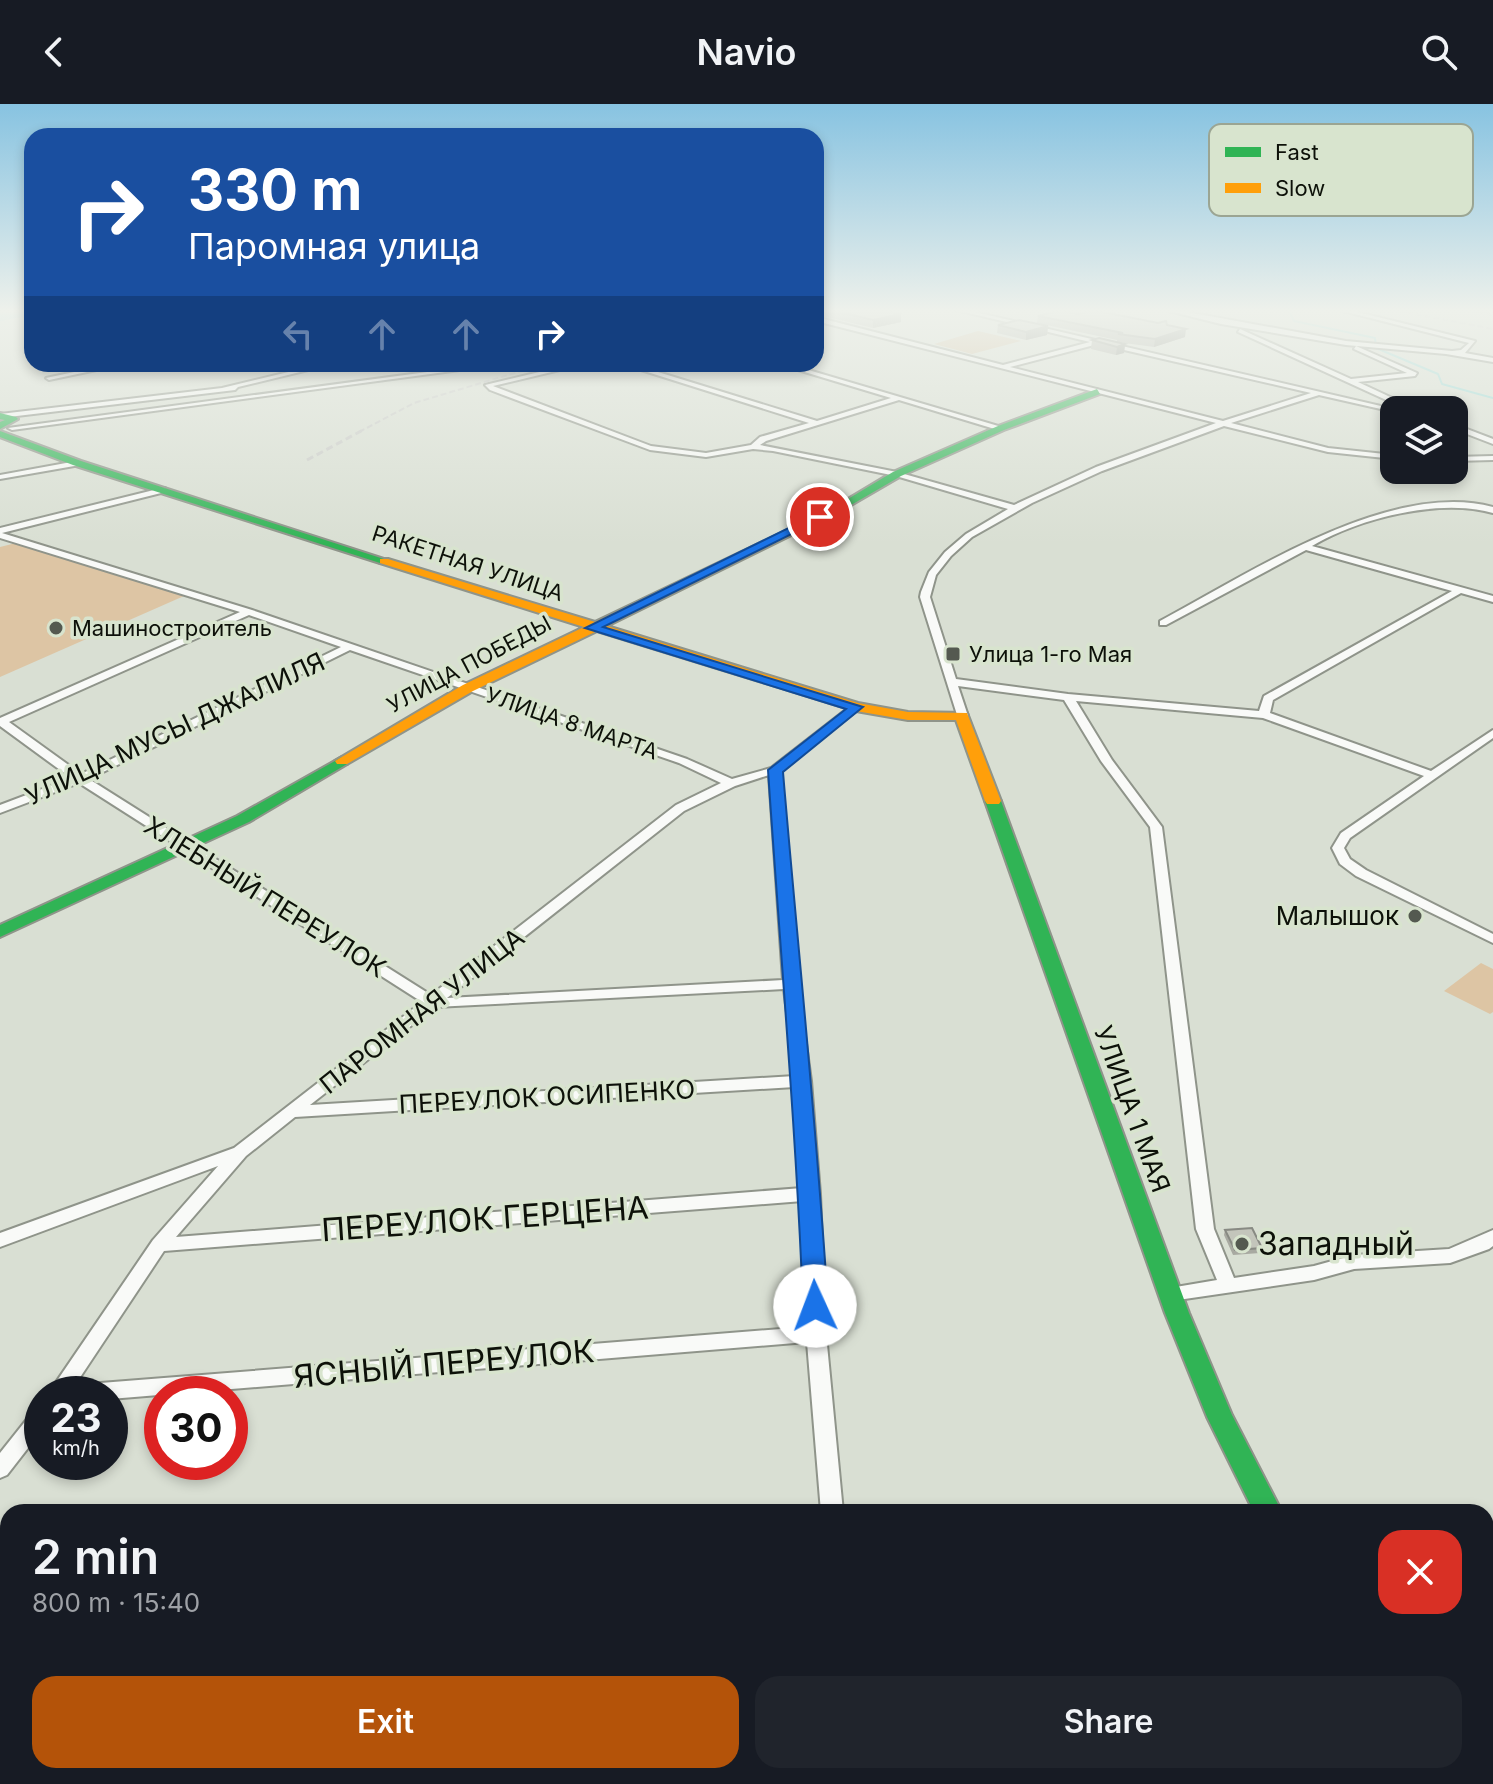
<!DOCTYPE html>
<html lang="en">
<head>
<meta charset="utf-8">
<style>
	:root { --surface:#171b24; --page:#20242c; --text:#f1f3f6; --muted:#9ea1a6; --accent:#b45309 }
	body { margin:0; font-family:Inter,sans-serif; background:var(--page); color:var(--text); height:100vh; display:flex; flex-direction:column; font-size:30px; white-space:nowrap }
	* { box-sizing:border-box; margin:0 }
	p { font-size:26px; color:var(--muted) }
	.icon { flex:none; width:44px; height:44px; fill:none; stroke:currentColor; stroke-width:2; stroke-linecap:round; stroke-linejoin:round }
	.map { position:relative; flex:1; overflow:hidden }
	.drawer { position:absolute; left:0px; top:1400px; width:1494px; height:280px; display:flex; flex-direction:column; background:var(--surface); border-radius:24px 24px 0 0; box-shadow:0 4px 12px #0003 }
	.drawer>* { flex:none }
	.guide { position:absolute; left:24px; top:24px; width:800px; height:244px; border-radius:24px; box-shadow:0 4px 12px #0003; background:#1a4fa0; color:#fff; overflow:hidden }
	.tools { position:absolute; left:1380px; top:292px; display:grid; gap:16px }
	.tools a { display:grid; place-items:center; width:88px; height:88px; border-radius:16px; background:var(--surface); box-shadow:0 4px 12px #0003; font-size:40px }
	.speed { position:absolute; left:24px; top:1272px; display:flex; gap:16px; font-size:40px; font-weight:700; text-align:center }
	.speed>* { display:grid; place-content:center; width:104px; height:104px; border-radius:50%; background:var(--surface); box-shadow:0 4px 12px #0003; line-height:1 }
	.speed small { font-size:20px; font-weight:400 }
	.speed .limit { border:12px solid #d22; background:#fff; color:#111 }
	.pin { position:absolute; display:grid; place-items:center; width:68px; height:68px; color:#fff; margin:-34px; border:4px solid #fff; border-radius:50%; box-shadow:0 2px 8px #0007 }
	.me { position:absolute; width:88px; margin:-44px; rotate:358deg; stroke-linejoin:round; filter:drop-shadow(0 0 6px #0008) }
	.turn { display:flex; align-items:center; gap:28px; height:168px; padding:0 32px; font-size:36px }
	.turn .icon { width:104px; height:104px; stroke-width:2.5 }
	.turn b { display:block; font-size:56px; line-height:68px }
	.lanes { display:flex; align-items:center; height:76px; padding:0 32px; background:#0003; justify-content:center; gap:40px; direction:ltr }
	.lanes .off { opacity:.35 }
	.round { display:grid; place-items:center; flex:none; width:84px; height:84px; border-radius:24px; background:var(--page) }
	.summary { display:flex; align-items:center; justify-content:space-between; height:136px; padding:0 32px }
	h1 { font-size:48px; font-weight:600; line-height:60px }
	.cta { display:flex; gap:16px; margin-top:auto; padding:16px 32px }
	.cta a { flex:1; height:92px; border-radius:24px; background:var(--accent); color:#fff; font-size:32px; font-weight:600; line-height:92px; text-align:center }
	.cta a+a { background:var(--page); color:var(--text) }
	header { display:flex; justify-content:space-between; align-items:center; height:104px; padding:0 32px; background:var(--surface); font-size:36px; font-weight:600 }
	.map>svg:first-child { display:block }
	.green { fill:#ddc5a4 }
	.forest { fill:#d3bb99 }
	.lines { fill:none; stroke-linecap:round; stroke-linejoin:round }
	.stream { stroke:#97dad7; stroke-width:2 }
	.river { fill:#97dad7; fill-rule:evenodd }
	.street-casing { stroke:#8f948a; stroke-width:4 }
	.fast-casing { stroke:#8f948a; stroke-width:4 }
	.slow-casing { stroke:#8f948a; stroke-width:4 }
	.street { fill:#f9faf8; fill-rule:evenodd }
	.fast { fill:#30b455; fill-rule:evenodd }
	.slow { fill:#ff9f0a; fill-rule:evenodd }
	.rail-far1 { stroke:#cacbc8; stroke-width:2; stroke-dasharray:6 3; stroke-linecap:butt }
	.rail { stroke:#cacbc8; stroke-width:3; stroke-dasharray:7 4; stroke-linecap:butt }
	.wall { fill:#a8a9a1 }
	.shaded-wall { fill:#888a83 }
	.building { fill:#c3c5bb; stroke:#888a83; stroke-width:2 }
	.route { fill:#1a73e8; stroke:#114b97; stroke-width:2 }
	.poi-dot { fill:#545950; stroke:#d8e4ce; stroke-width:3 }
	.labels { text-anchor:middle; stroke-width:7; stroke-linejoin:round; paint-order:stroke }
	.far-street-label { font-size:22px; fill:#0d1109; stroke:#d8e4ce }
	.far-poi-label { font-size:22px; fill:#0d1109; stroke:#d8e4ce; text-anchor:start }
	.street-label { font-size:26px; fill:#0d1109; stroke:#d8e4ce }
	.poi-label { font-size:26px; fill:#0d1109; stroke:#d8e4ce; text-anchor:end }
	.near-street-label { font-size:32px; fill:#0d1109; stroke:#d8e4ce }
	.near-poi-label { font-size:32px; fill:#0d1109; stroke:#d8e4ce; text-anchor:start }
	.key { fill:#d8e4ce; stroke:#9ba593; stroke-width:2 }
	.key-label { font-size:22px; fill:#0d1109 }
</style>
</head>
<body>
<header><svg class="icon" aria-label="back" viewBox="0 0 24 24"><path d="M15 5l-7 7 7 7"/></svg>Navio<svg class="icon" aria-label="search" viewBox="0 0 24 24"><circle cx="10" cy="10" r="6"/><path d="M15 15l6 6"/></svg></header>
<div class="map">
<svg width="1493" height="1680" viewBox="0 0 1493 1680">
	<rect width="100%" height="100%" fill="#d9dfd3"/>
	<path class="green" d="M16 439 48 446 184 492 0 573V443Z
		M1481 859 1493 865V908L1490 910 1444 887Z"/>
	<path class="forest" d="M978 227 1021 237 972 250 934 240Z"/>
	<g class="lines">
		<path class="stream" d="M1288 205 1294 217 1375 234 1376 244 1438 270 1442 280 1493 294"/>
		<path class="river" d="M32 205V211L0 217V209Z"/>
		<g class="street-casing">
			<path id="street" d="M952 205H962L1398 306H1394V308L1319 291 1231 319 1328 344 1394 351V355L1328 348 1224 322 1102 367 1032 399 972 433 951 452 936 471 930 493 956 575 1068 590 1259 607 1264 592 1452 487 1306 446 1166 521H1160V517C1248 470 1391 375 1493 403V409C1439 394 1360 414 1312 442L1493 492V498L1461 489 1273 596 1270 609 1431 667 1493 626V634L1350 734 1344 744 1350 755 1366 766 1493 830V839L1356 772 1340 760 1332 744 1341 729 1424 672 1263 614 1076 597 1112 656 1162 723 1214 1125 1234 1174 1314 1162 1354 1151 1449 1145 1493 1126V1142L1489 1145 1450 1159 1354 1165 1314 1176 1171 1197 1164 1195 1162 1190 1164 1185 1217 1176 1196 1125 1150 723 1101 657 1064 596 958 582 968 612 962 615 958 614 920 493 921 488 929 468 945 448 966 430 1008 405 896 372 773 347 753 345 706 353 650 346 490 286 485 281 573 260H585L493 282 651 342 706 349 751 341 760 333 809 319 622 260H632L817 317 891 294 778 260H788L1005 324 998 326 899 296 766 337 760 341 897 368 1014 401 1096 363 1216 319 816 217V213L1003 261 1090 238ZM1098 240 1311 289 1223 317 1010 263Z
				M1161 205H1171L1346 237 1452 247 1461 246 1469 239 1335 205H1345L1475 237 1465 249 1493 254V258L1446 250 1346 241 1221 220Z
				M1240 225 1351 275 1407 269 1354 245 1356 242 1417 269 1415 272 1358 278 1418 306H1408L1238 228Z
				M112 260H125L49 276 46 274Z
				M322 260H333L238 283 235 286 0 314V310L222 284Z
				M487 260H505L12 326 8 324Z
				M1454 320 1493 335V340L1454 325Z
				M1493 352V356L1454 357V353Z
				M77 357H80V361L0 375V371Z
				M162 384H165V388L2 429 252 506 687 655 732 675 771 664 852 601 856 600 861 603 781 667 798 880 811 977 820 1090 826 1230 843 1408H821L807 1238 110 1295V1290H48L153 1136 218 1062 0 1143V1129L234 1044 422 898 79 679 0 709V701L71 674 0 622V614L240 508 0 434V424ZM249 511 341 543 81 670 9 618ZM350 546 679 659 721 679 676 701 431 891 89 675ZM769 671 783 876 447 894 684 707 735 682ZM784 885 795 972 310 1001 435 903ZM795 983 802 1084 176 1133 246 1052 295 1013ZM803 1097 806 1223 75 1281 164 1147Z
				M42 1302V1326L7 1371 0 1374V1349L35 1305Z
				M0 1432H8V1452H0Z
				M8 1654V1672H18L8 1678 0 1679V1655Z
				M838 1672H862V1680H838Z"/>
		</g>
		<g class="fast-casing">
			<path id="fast" d="M1097 285 1100 290 1004 326 901 372 827 415 818 413 893 368 998 322Z
				M0 309 16 313 18 315 0 325V318L5 316 0 315Z
				M0 327 81 357 390 457 380 459 73 361 0 333Z
				M342 653 347 654V660L249 718 0 833V821L237 712Z
				M993 692 1001 697 1189 1209 1232 1311 1282 1408H1254L1207 1313 1165 1209 985 697Z"/>
		</g>
		<g class="slow-casing">
			<path id="slow" d="M819 411 828 413 607 522 858 599 908 608 967 609 1001 697 999 700H987L985 697 956 616H908L856 607 597 527 473 587 347 660H337L335 657 463 581 584 523 380 459V455H388L595 518Z
				M1391 1672H1425L1428 1680H1394Z"/>
		</g>
		<use href="#street" class="street"/>
		<use href="#fast" class="fast"/>
		<use href="#slow" class="slow"/>
		<path class="rail-far1" d="M1389 205 1493 225
			M1460 205 1493 211
			M359 328 414 299 545 260"/>
		<path class="rail" d="M307 356 363 326"/>
	</g>
	<path class="wall" d="M816 205H882L901 218 873 224 819 211 816 209Z
		M1078 210 1167 221 1185 233 1154 243 1117 238V236L1037 219 1038 212Z
		M998 221 1048 222 1047 231 1026 236 997 229Z
		M1092 236 1125 240 1124 249 1116 251 1091 245Z
		M1225 1126 1262 1144 1260 1149 1233 1151 1224 1131Z"/>
	<path class="shaded-wall" d="M901 210V218L873 224V216Z
		M1048 222 1047 231 1026 236V228Z
		M1186 225 1185 233 1154 243 1155 235Z
		M1125 240 1124 249 1116 251 1117 243Z"/>
	<path class="building" d="M827 205H882L901 210 873 216Z
		M1061 206 1078 210 1093 206 1158 219 1166 217 1167 221 1186 225 1155 235 1118 230 1123 229 1038 212Z
		M1019 216 1048 222 1026 228 998 221Z
		M1099 234 1125 240 1117 243 1092 236Z
		M1252 1124 1262 1144 1235 1146 1225 1126Z"/>
	<linearGradient id="sky" x2="0" y2="1"><stop stop-color="#87c3e1"/><stop offset="0.47" stop-color="#eef1eb"/><stop offset="1" stop-color="#eef1eb" stop-opacity="0"/></linearGradient>
	<rect width="1493" height="440" fill="url(#sky)"/>
	<path class="route" d="M817 410 826 413 603 523 863 603 783 668C798 846 817 1024 828 1202L824 1209 815 1212 807 1209 803 1202C796 1023 780 845 768 666L846 605 585 524Z"/>
	<g class="poi-dot">
		<circle cx="56" cy="524" r="8"/>
		<rect x="945" y="542" width="16" height="16" rx="4"/>
		<circle cx="1415" cy="812" r="8"/>
		<circle cx="1242" cy="1140" r="8"/>
	</g>
	<g class="labels">
		<g class="far-street-label">
			<text transform="translate(468 459) rotate(18)" y="8">РАКЕТНАЯ УЛИЦА</text>
			<text transform="translate(469 560) rotate(-28)" y="8">УЛИЦА ПОБЕДЫ</text>
			<text transform="translate(572 619) rotate(19)" y="8">УЛИЦА 8 МАРТА</text>
		</g>
		<g class="far-poi-label">
			<text x="72" y="532">Машиностроитель</text>
			<text x="969" y="558">Улица 1-го Мая</text>
		</g>
		<g class="street-label">
			<text transform="translate(175 625) rotate(-25)" y="9">УЛИЦА МУСЫ ДЖАЛИЛЯ</text>
			<text transform="translate(265 793) rotate(32)" y="9">ХЛЕБНЫЙ ПЕРЕУЛОК</text>
			<text transform="translate(422 907) rotate(-38)" y="9">ПАРОМНАЯ УЛИЦА</text>
			<text transform="translate(547 993) rotate(-3)" y="9">ПЕРЕУЛОК ОСИПЕНКО</text>
			<text transform="translate(1132 1005) rotate(70)" y="9">УЛИЦА 1 МАЯ</text>
		</g>
		<g class="poi-label">
			<text x="1399" y="821">Малышок</text>
		</g>
		<g class="near-street-label">
			<text transform="translate(485 1115) rotate(-4)" y="11">ПЕРЕУЛОК ГЕРЦЕНА</text>
			<text transform="translate(444 1260) rotate(-5)" y="11">ЯСНЫЙ ПЕРЕУЛОК</text>
		</g>
		<g class="near-poi-label">
			<text x="1258" y="1151">Западный</text>
		</g>
	</g>
	<rect x="1209" y="20" width="264" height="92" rx="12" class="key"/>
	<rect x="1225" y="43" width="36" height="10" fill="#30b455"/>
	<rect x="1225" y="79" width="36" height="10" fill="#ff9f0a"/>
	<g class="key-label">
		<text x="1275" y="56">Fast</text>
		<text x="1275" y="92">Slow</text>
	</g>
</svg>
<div class="tools">
<a><svg class="icon" aria-label="layers" viewBox="0 0 24 24"><path d="M12 4l9 5-9 5-9-5zM3 14l9 5 9-5"/></svg></a>
</div>
<div class="speed"><div>23<small>km/h</small></div><div class="limit">30</div></div>
<div class="pin" style="left:820px;top:413px;background:#d93025"><svg class="icon" aria-label="arrive" viewBox="0 0 24 24"><path d="M6 21V4h12l-3 4 3 4H6"/></svg></div>
<svg class="me" style="left:815px;top:1202px" viewBox="-20 -20 40 40"><circle r="19" fill="#fff"/><path d="M0-13L10 11 0 6-10 11z" fill="#1a73e8"/></svg>
<div class="guide">
<div class="turn"><svg class="icon" aria-label="right" viewBox="0 0 24 24"><path d="M7 20v-9h11M14 6l5 5-5 5"/></svg><div><b>330 m</b>Паромная улица</div></div>
<div class="lanes"><svg class="icon off" aria-label="left" viewBox="0 0 24 24"><path d="M17 20v-9H6M10 6l-5 5 5 5"/></svg><svg class="icon off" aria-label="ahead" viewBox="0 0 24 24"><path d="M12 20V5M6 11l6-6 6 6"/></svg><svg class="icon off" aria-label="ahead" viewBox="0 0 24 24"><path d="M12 20V5M6 11l6-6 6 6"/></svg><svg class="icon" aria-label="right" viewBox="0 0 24 24"><path d="M7 20v-9h11M14 6l5 5-5 5"/></svg></div>
</div>
<section class="drawer">
<div class="summary"><div><h1>2 min</h1><p>800 m · 15:40</p></div><a class="round" style="background:#d93025;color:#fff"><svg class="icon" aria-label="close" viewBox="0 0 24 24"><path d="M6 6l12 12M18 6L6 18"/></svg></a></div>
<div class="cta"><a>Exit</a><a>Share</a></div>
</section>
</div>
</body>
</html>
